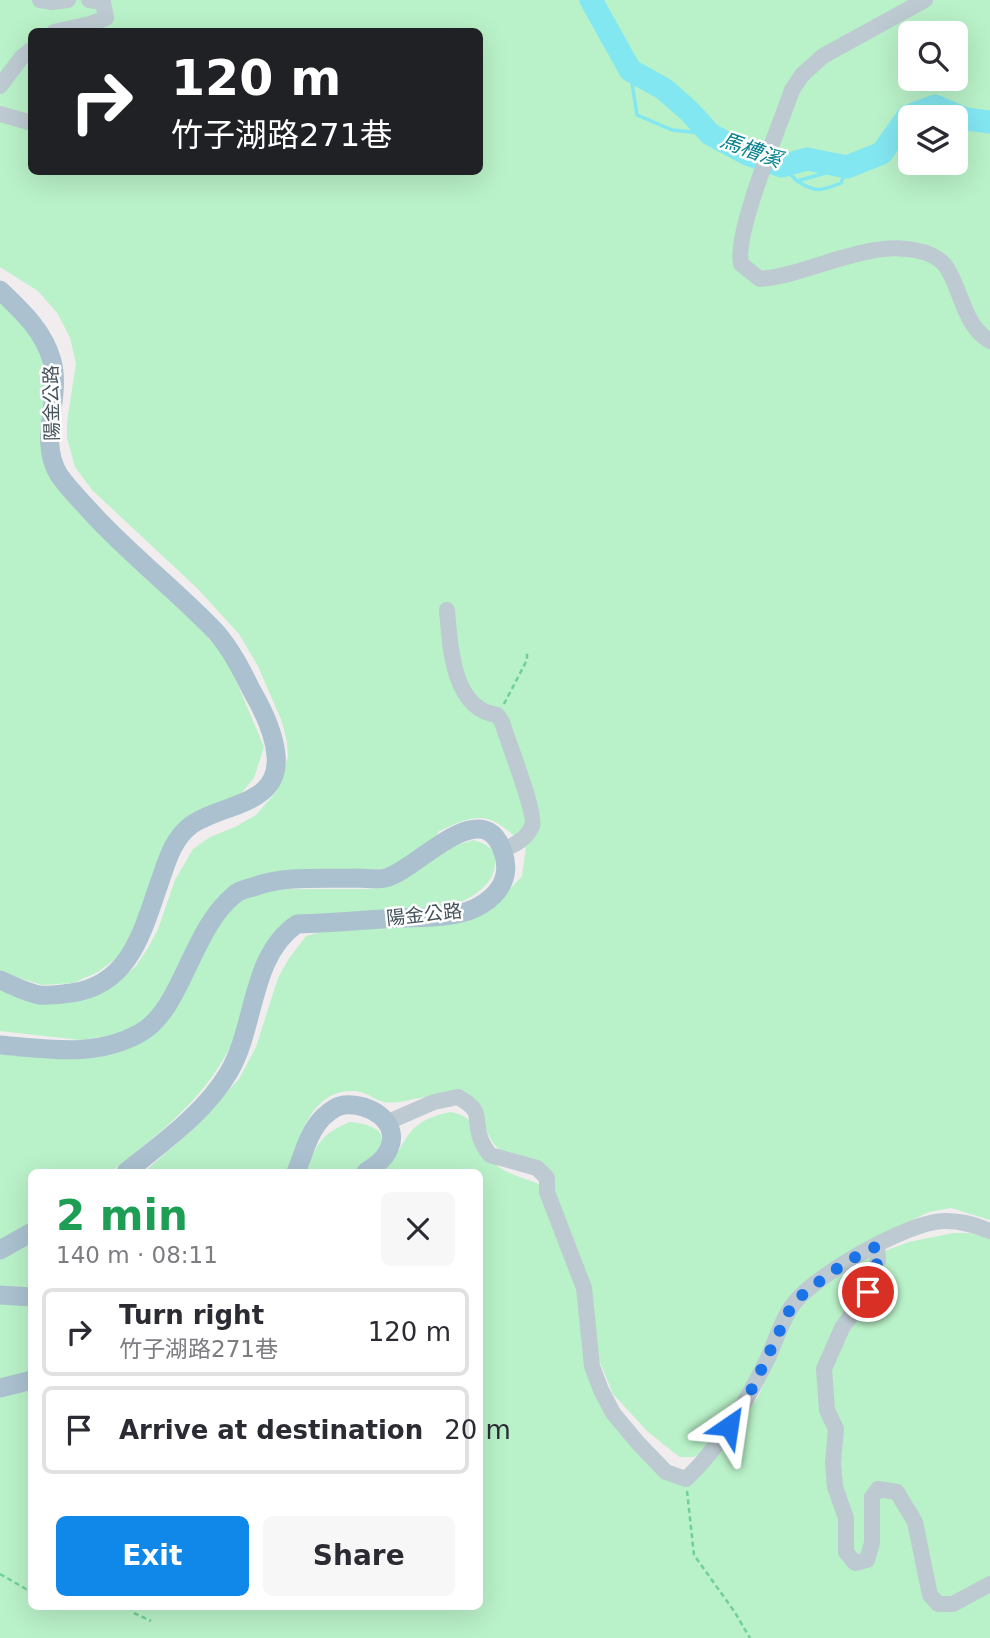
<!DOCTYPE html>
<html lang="en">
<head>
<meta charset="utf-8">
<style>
	:root { --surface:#fff; --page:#f7f7f7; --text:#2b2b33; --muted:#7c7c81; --line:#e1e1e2; --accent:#0f88e9 }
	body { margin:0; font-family:"DejaVu Sans","Noto Sans TC",sans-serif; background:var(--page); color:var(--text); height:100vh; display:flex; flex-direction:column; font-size:26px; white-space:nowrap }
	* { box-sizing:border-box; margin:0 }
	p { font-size:23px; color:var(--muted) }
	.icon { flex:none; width:38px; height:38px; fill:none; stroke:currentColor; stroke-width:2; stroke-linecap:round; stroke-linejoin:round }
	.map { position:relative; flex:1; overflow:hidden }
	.panel { position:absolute; left:28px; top:1169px; width:455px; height:441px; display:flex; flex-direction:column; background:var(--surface); border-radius:10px; box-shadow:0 7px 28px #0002 }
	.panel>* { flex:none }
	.banner { position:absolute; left:28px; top:28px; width:455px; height:147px; border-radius:10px; box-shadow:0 7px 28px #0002; background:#202124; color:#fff; overflow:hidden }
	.tools { position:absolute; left:898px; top:21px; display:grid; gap:14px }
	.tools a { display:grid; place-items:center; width:70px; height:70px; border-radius:10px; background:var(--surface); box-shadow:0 7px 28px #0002; font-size:35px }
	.pin { position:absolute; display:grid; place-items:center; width:60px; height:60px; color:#fff; margin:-30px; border:4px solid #fff; border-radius:50%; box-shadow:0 2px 7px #0007 }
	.me { position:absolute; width:77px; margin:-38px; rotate:32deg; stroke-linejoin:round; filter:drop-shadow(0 0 5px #0008) }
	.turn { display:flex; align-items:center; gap:24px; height:147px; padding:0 28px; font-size:32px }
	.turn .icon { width:91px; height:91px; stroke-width:2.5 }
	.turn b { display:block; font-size:49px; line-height:60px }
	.round { display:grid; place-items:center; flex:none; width:74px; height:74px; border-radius:10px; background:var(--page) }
	.summary { display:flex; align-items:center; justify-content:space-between; height:119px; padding:0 28px }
	h1 { font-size:42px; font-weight:800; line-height:52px; color:#1e9e55 }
	.button { display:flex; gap:14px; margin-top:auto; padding:14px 28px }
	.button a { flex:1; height:80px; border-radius:10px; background:var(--accent); color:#fff; font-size:28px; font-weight:800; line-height:80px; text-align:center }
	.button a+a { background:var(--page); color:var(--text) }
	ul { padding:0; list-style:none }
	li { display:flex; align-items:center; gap:21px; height:88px; margin:0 14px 10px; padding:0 14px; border:4px solid var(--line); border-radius:10px }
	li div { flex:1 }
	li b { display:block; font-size:26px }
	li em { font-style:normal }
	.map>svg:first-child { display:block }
	.green { fill:#b9f1c8; fill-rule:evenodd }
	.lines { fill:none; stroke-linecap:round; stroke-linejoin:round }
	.stream { stroke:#83e7f1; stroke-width:3.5 }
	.river { stroke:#83e7f1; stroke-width:23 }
	.path { stroke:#6fd195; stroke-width:2.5; stroke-dasharray:5 3.5; stroke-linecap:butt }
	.minor { stroke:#bdcad1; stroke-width:16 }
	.major { stroke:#abc1cf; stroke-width:19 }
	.route { stroke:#1a73e8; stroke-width:12; stroke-dasharray:0 21.6 }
	.labels { text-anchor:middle; stroke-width:5; stroke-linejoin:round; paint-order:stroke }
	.street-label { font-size:19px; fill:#45545c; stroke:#fff }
	.water-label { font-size:21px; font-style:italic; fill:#078390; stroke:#fff }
</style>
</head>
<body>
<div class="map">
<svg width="990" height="1638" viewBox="0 0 990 1638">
	<rect width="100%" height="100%" fill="#f1edee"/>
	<path class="green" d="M0 0H990V1220L951 1208 929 1212 885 1233 816 1276 706 1451 693 1457H680L673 1452 647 1431 613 1394 599 1360 550 1173C509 1157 490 1156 480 1109 466 1105 448 1097 433 1097 417 1096 399 1105 384 1102 374 1100 366 1091 354 1091 310 1089 299 1140 287 1172H144L189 1133 239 1079 256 1047 278 978 288 960 306 936 321 932 491 909 522 876 526 848C492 813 481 810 438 832L436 837 389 868 252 879 154 1015 122 1034 80 1040 0 1031V984L35 996 115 984 136 966 148 948 158 929 175 880 193 849 210 837 235 827 256 815 276 792 288 757 287 742 282 722 258 666 239 634 197 588 92 490 75 467 67 438V422L76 363 70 338 58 314 38 291 0 267ZM32 32H480V172H32ZM910 33H956V79H910ZM910 117H956V163H910Z
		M0 299 19 315 47 360 46 463 226 657 264 747 254 778 237 798 184 819 146 906 119 956 98 972 73 983 42 985 0 972Z
		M473 840C484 843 494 847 495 859 497 880 478 895 460 902 437 911 411 911 386 913 352 916 318 919 285 922 256 946 255 980 244 1013 224 1076 183 1115 133 1154 126 1160 115 1171 107 1172 85 1176 54 1172 32 1172L31 1223 0 1241V1048L128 1043 215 927 239 899 277 889H371L398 883 452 847Z
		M450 1112C484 1117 475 1144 494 1163 505 1174 525 1178 539 1184L543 1191 576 1280 590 1369 674 1481 720 1448 758 1397 796 1312 820 1287 866 1258 909 1242 953 1233H970L990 1239V1638H0V1396L31 1388 32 1606H480V1172H384C410 1140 404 1122 450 1112Z
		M350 1122C399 1127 384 1151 355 1172H305C316 1145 322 1133 350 1122Z
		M31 1240V1291H0V1256Z
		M0 1300 32 1301 31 1373 0 1382Z"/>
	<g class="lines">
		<path class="stream" d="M630 70 637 115 672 130 710 134
			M782 166 797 181 847 167
			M797 181C816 193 821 191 841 183L847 168"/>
		<path class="river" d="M591 0 630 70 664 89 689 111 710 134 747 154 782 166 807 159 847 167 882 153 908 116 935 106 966 119 990 122"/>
		<path class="path" d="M504 704 527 660V651
			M687 1491 694 1555 734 1611 750 1638
			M0 1574 26 1589H32
			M129 1606 134 1613 151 1621"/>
		<path class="minor" d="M40 0 53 2 68 0
			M925 0 823 56 802 75 792 90C780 126 734 232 741 264L760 279C800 275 836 256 876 250 897 246 934 248 947 268 962 292 964 326 990 341
			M54 32 90 24 106 18 103 2 89 0
			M0 86 22 57 32 49
			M0 114 32 123
			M447 610C450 645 452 709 497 715L502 722C507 740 537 814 532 826 527 839 514 845 503 850
			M388 1122 434 1102 458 1097C486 1113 472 1117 481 1140 483 1145 487 1151 490 1155L537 1168 547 1178V1192L584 1288 592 1366 601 1390 613 1413 638 1443 666 1472 686 1479C721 1446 746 1402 767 1360 775 1343 783 1316 795 1302 817 1274 908 1222 943 1221 960 1220 975 1225 990 1231
			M877 1246 878 1260 868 1292 842 1328 824 1369 827 1410 836 1429 833 1462 835 1487 846 1518V1552L855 1563 867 1560 872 1543V1497L878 1489 897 1492 915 1522 930 1595 938 1604H953L990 1584"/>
		<path class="major" d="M0 290C22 311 44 331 52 361 62 399 37 439 59 475 68 488 80 500 90 511 129 554 176 590 216 632 231 649 242 671 252 691 263 710 274 732 276 755 281 807 220 803 190 826 173 839 167 861 160 881 143 929 131 985 71 993 61 994 50 996 40 995 27 993 12 985 0 980
			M0 1045C48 1049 96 1058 140 1033 182 1010 191 930 234 895 239 890 246 889 253 887 286 875 323 879 358 878 366 878 377 880 385 878 415 872 483 790 503 852 511 875 501 893 481 905 459 919 423 917 398 918 364 920 331 923 297 924 250 956 256 1026 229 1072 205 1113 162 1143 126 1172
			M296 1172C303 1156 307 1137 318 1123 324 1115 335 1106 344 1105 369 1102 401 1122 389 1149 384 1160 375 1166 366 1172
			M0 1250 32 1232
			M0 1295 32 1297
			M0 1388 32 1380"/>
	</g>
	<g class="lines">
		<path class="route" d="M729 1426 753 1387 793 1303 808 1290 846 1262 877 1246 878 1260 868 1292"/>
	</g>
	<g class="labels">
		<g class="street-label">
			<text transform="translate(51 403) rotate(-91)" y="7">陽金公路</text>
			<text transform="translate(424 914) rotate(-6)" y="7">陽金公路</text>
		</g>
		<g class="water-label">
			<text transform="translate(751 150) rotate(20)" y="7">馬槽溪</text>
		</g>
	</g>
</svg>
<div class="tools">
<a><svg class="icon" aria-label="search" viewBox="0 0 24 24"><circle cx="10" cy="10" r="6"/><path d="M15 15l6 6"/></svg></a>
<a><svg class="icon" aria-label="layers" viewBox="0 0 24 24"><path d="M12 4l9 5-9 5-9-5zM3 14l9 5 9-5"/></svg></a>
</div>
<div class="pin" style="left:868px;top:1292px;background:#d93025"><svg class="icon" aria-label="arrive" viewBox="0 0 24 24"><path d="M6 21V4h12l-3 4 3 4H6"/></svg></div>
<svg class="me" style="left:729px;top:1426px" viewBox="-20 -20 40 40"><path d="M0-17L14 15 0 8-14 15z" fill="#1a73e8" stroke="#fff" stroke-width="4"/></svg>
<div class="banner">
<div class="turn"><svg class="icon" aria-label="right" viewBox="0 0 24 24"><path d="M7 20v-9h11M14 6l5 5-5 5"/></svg><div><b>120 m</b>竹子湖路271巷</div></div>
</div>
<section class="panel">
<div class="summary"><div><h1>2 min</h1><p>140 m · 08:11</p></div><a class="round"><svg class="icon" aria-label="close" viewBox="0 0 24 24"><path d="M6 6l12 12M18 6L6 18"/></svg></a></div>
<ul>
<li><svg class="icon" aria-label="right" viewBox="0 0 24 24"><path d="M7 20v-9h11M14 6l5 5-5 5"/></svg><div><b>Turn right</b><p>竹子湖路271巷</p></div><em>120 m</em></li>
<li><svg class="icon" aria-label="arrive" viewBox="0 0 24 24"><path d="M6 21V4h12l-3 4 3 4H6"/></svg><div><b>Arrive at destination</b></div><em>20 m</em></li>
</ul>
<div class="button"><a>Exit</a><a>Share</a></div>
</section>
</div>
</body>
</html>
